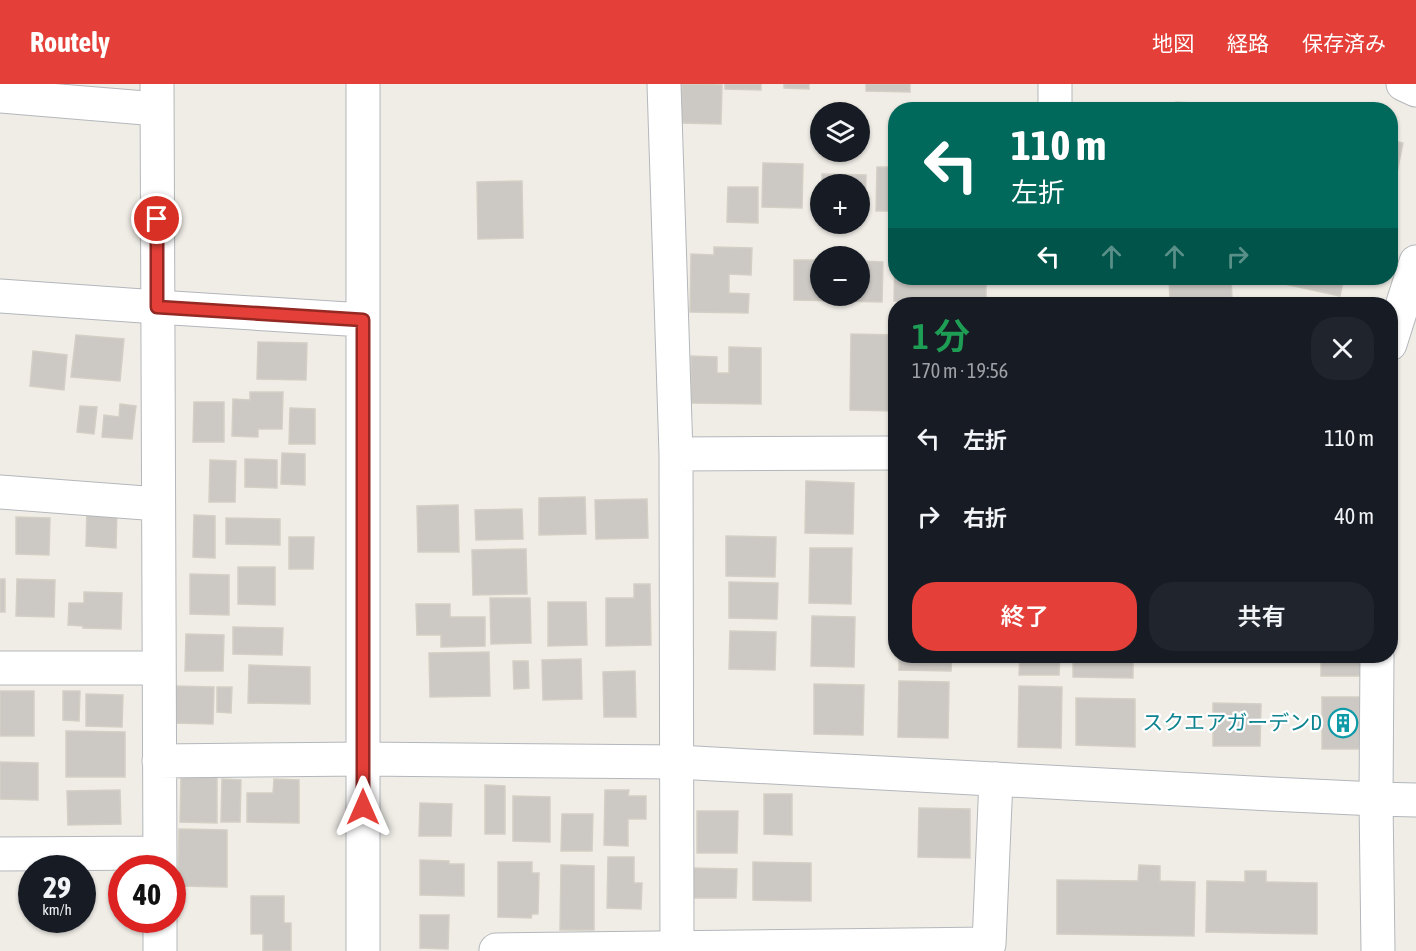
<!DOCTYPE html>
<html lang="ja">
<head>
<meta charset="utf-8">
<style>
	:root { --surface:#171b24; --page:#20242c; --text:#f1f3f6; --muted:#9ea1a6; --accent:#e43f38 }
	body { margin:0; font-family:"Asap Condensed","Noto Sans JP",sans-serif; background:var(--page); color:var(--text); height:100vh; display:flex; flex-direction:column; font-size:22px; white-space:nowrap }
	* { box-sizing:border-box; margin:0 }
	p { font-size:20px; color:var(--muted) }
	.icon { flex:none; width:33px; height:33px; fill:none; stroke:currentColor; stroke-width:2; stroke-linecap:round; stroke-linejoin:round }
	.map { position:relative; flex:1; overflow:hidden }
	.panel { position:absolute; left:888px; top:213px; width:510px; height:366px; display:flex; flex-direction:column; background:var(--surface); border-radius:24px; box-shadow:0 2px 4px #0004 }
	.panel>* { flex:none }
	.hud { position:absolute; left:888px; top:18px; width:510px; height:183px; border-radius:24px; box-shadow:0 2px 4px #0004; background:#00695c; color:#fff; overflow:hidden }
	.controls { position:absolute; left:810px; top:18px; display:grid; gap:12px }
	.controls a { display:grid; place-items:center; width:60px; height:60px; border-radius:50%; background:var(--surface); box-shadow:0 2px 4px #0004; font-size:30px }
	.speed { position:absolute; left:18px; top:771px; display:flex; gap:12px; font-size:30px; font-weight:700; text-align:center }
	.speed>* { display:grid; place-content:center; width:78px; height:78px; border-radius:50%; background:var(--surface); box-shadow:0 2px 4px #0004; line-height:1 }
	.speed small { font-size:15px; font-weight:400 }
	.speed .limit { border:9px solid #d22; background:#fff; color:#111 }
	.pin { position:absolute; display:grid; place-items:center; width:51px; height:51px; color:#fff; margin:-26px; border:3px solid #fff; border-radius:50%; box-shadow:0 2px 6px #0007 }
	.me { position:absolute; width:66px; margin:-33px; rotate:0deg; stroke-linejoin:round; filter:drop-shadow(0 0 4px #0008) }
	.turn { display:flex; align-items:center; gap:21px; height:126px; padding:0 24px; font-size:27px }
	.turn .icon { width:78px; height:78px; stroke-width:2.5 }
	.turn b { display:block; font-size:42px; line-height:51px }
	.lanes { display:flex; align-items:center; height:57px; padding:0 24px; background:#0003; justify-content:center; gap:30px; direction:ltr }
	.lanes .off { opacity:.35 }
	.round { display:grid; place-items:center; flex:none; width:63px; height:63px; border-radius:24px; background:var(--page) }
	.summary { display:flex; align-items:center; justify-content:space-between; height:102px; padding:0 24px }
	h1 { font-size:36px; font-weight:600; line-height:45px; color:#1e9e55 }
	.cta { display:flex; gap:12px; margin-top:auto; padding:12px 24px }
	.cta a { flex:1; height:69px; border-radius:24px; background:var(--accent); color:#fff; font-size:24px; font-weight:600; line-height:69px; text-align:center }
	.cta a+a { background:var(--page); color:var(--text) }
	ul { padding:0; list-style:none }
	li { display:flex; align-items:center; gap:18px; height:78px; padding:0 24px }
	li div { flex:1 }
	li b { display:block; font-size:22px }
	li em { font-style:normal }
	header { display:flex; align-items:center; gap:36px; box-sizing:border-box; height:84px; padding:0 30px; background:var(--accent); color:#fff }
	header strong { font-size:28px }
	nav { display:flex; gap:33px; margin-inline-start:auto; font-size:21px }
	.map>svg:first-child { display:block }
	.building { fill:#ccc8c4; stroke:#d4cfc5; stroke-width:1.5 }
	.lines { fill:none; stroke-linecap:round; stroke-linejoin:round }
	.street-casing { stroke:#b4b7bb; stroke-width:35 }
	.secondary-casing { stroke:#b3b6bb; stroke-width:35 }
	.street { stroke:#fff; stroke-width:33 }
	.secondary { stroke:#fff; stroke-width:33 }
	.route-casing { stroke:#942924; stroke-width:15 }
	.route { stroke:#e43f38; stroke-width:10 }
	.labels { text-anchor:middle; stroke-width:4.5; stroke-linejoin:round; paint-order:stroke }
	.culture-label { font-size:21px; fill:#0d838f; stroke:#fff; text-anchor:end }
</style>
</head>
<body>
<header>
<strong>Routely</strong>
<nav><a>地図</a><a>経路</a><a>保存済み</a></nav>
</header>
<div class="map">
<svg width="1416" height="867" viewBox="0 0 1416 867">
	<rect width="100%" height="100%" fill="#f0ede7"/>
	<path class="building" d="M682 0 722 1 721 40 681 39Z
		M725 0H761V6L725 5Z
		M784 0H809V5L784 4Z
		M866 0H910V8L866 7Z
		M1176 18 1241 22V26H1175Z
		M1390 56 1403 59 1395 98 1390 97Z
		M763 79 803 80 802 124 762 123Z
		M877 83H896V127H876Z
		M822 90 866 91 865 132H860V100H822Z
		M522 97 523 154 478 155 477 98Z
		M728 103H758V139L727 138Z
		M714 163 752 164 751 191 729 190V209L749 210 748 229 690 228 691 170 714 171Z
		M895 170 896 194H986V219L894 217Z
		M794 176H820V212H860V177L883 178 882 218 794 216Z
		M1169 194H1231L1232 215 1170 217Z
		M1281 194H1344L1340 212 1280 199Z
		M851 250 896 251V327L850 326Z
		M76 251 124 255 120 297 71 293Z
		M258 258 307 259 306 296 257 295Z
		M729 263 761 264V320L691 319V272L717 273V289H729Z
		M33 267 67 271 64 306 30 302Z
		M250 308H283L282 345H258V353L232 352 233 315 250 316Z
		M194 318H224V358H193Z
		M120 320 136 322 132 355 102 353 104 331 119 333Z
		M80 322 97 323 94 350 77 348Z
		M290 324 315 325V360H289Z
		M282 369 305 370V401L281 400Z
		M245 375 277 376V404L245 403Z
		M210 376 236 377 235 418H209Z
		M806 397 854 399 853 450 805 449Z
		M585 413 586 450 539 451V414Z
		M647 415 648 454 596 455 595 416Z
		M458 421 459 468H418L417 422Z
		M87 424 117 425 116 464 86 462Z
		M522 425 523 455 476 456 475 426Z
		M194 431 215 432V474L193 473Z
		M16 433 50 434 49 471 16 470Z
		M226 434 280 435V461L226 460Z
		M726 452 776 453 775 493 726 492Z
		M289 453H314L313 485H289Z
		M810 464H852L851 520 809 519Z
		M526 465 527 510 473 511 472 466Z
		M238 483H275V521L238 520Z
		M190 490 229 491V531L190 530Z
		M0 495H5V528H0Z
		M17 495 55 496 54 533 16 532Z
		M729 498 778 499 777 535 729 534Z
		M634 500H650L651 561 606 562V514H634Z
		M84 508 122 509 121 545 83 544V542L68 541 69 519H84Z
		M490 514H530L531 559 491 560Z
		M548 518H586L587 561 548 562Z
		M416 520H450V533H485V562L441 563V551H417Z
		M812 532 855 533 854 583 811 582Z
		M233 543 283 544 282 571 233 570Z
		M730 547 776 548 775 586 729 585Z
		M186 550 224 551 223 587H185Z
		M489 568 490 612 430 613 429 569Z
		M899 572H952L951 587 899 586Z
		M1020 572H1060L1059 591H1019Z
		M1073 572H1133V594L1073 593Z
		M1321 572H1361V592H1321Z
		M581 575 582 615 543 616 542 576Z
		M513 577H528L529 604 514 605Z
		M249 581 310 583V620L248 619Z
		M635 587 636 633H604L603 588Z
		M899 597 949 598 948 654 898 653Z
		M814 600 864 601 863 651 814 650Z
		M174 602 214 603 213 640 173 639Z
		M1019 602 1062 603 1061 664 1018 663Z
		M217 603H232L231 629 217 628Z
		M0 607H34V652H0Z
		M63 607H80L79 637 63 636Z
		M86 610 123 611 122 643 86 642Z
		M1322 613H1364V665H1322Z
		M1076 614 1135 615V663L1076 661Z
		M1213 619 1261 620 1260 662H1213Z
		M66 647 125 648V693H66Z
		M0 678 38 679V716L0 715Z
		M181 693H217V739L180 738Z
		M222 695 241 696 240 738H221Z
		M274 695 299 696V739L247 738V709H273Z
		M485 701 505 702V750H485Z
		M120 706 121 740 68 741 67 707Z
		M605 706H629L628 712H646V735H628V762L604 761Z
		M764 710H792V751L764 750Z
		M513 712 550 713V758L513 757Z
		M420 719 452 720 451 752H419Z
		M919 724 970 725V774L918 773Z
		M697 727H738L737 769H697Z
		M562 730H593L592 767H561Z
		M179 745 227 746V803L178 802Z
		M608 773H634V799H642L641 825 607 824Z
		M420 776 449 777V780H464V812L420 811Z
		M498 778H532V789H539L538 830H532L531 834 498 833Z
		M753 778 811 779V817L753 816Z
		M561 781 594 782V846H560Z
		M1139 781 1160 782V797L1195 798 1194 852 1057 850V796L1138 797Z
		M691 784 737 785 736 814H691Z
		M1245 787H1266V798L1317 799V850L1206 848 1207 797 1245 798Z
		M251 812H284V839H291V867H263V850H251Z
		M420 831H449L448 865 420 864Z"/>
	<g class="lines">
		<g class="street-casing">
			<path id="street" d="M157 0 160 784
				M664 0 676 370 677 867
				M1403 0 1416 6
				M0 12 157 25
				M1055 26V0
				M1390 260 1416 178
				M676 370 896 369
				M0 408 158 420
				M1377 572 1376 715 1378 867
				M0 584H159
				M159 677 364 675
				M0 770 159 769
				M160 836V867
				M496 867V866L989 860 996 695"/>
		</g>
		<g class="secondary-casing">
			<path id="secondary" d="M363 0V867
				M0 212 157 223 363 236
				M364 675 677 678 1271 710 1376 715 1416 716"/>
		</g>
		<use href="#street" class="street"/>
		<use href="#secondary" class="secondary"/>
	</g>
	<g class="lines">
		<g class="route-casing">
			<path id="route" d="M157 135V223L363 236V723"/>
		</g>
		<use href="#route" class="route"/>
	</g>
	<defs>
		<g id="building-ring" transform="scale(1.5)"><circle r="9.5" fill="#fff" stroke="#0f9aa8" stroke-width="1.5"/><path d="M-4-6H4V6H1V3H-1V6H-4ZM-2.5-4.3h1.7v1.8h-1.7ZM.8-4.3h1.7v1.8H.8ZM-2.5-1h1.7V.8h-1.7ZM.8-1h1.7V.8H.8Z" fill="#0f9aa8"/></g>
	</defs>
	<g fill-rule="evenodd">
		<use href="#building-ring" x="1343" y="639"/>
	</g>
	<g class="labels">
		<g class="culture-label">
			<text x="1322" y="646">スクエアガーデンD</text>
		</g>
	</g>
</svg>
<div class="controls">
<a><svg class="icon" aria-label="layers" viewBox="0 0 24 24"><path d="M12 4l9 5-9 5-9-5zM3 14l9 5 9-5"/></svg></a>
<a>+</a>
<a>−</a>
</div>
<div class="speed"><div>29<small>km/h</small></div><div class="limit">40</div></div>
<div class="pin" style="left:157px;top:135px;background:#d93025"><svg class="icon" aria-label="arrive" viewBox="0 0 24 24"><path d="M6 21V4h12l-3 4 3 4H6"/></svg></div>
<svg class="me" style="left:363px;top:723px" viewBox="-20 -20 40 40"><path d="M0-17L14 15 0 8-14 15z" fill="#e43f38" stroke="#fff" stroke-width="4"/></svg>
<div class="hud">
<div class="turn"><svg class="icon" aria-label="left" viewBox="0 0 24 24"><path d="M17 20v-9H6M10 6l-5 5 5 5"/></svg><div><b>110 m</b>左折</div></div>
<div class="lanes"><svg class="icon" aria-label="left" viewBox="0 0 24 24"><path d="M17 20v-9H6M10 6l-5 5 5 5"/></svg><svg class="icon off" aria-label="ahead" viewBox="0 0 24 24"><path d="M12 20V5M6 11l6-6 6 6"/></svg><svg class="icon off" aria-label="ahead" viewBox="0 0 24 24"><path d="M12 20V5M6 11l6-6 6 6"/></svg><svg class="icon off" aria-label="right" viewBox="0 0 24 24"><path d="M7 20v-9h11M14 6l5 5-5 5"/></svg></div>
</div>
<section class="panel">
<div class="summary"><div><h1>1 分</h1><p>170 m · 19:56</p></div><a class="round"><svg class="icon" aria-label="close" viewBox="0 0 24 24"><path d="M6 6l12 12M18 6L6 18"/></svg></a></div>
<ul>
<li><svg class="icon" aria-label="left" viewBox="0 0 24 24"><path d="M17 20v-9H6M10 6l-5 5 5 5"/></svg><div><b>左折</b></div><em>110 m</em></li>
<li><svg class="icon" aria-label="right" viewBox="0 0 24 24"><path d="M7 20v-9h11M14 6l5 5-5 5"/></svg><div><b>右折</b></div><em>40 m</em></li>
</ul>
<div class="cta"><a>終了</a><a>共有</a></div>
</section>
</div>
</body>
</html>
